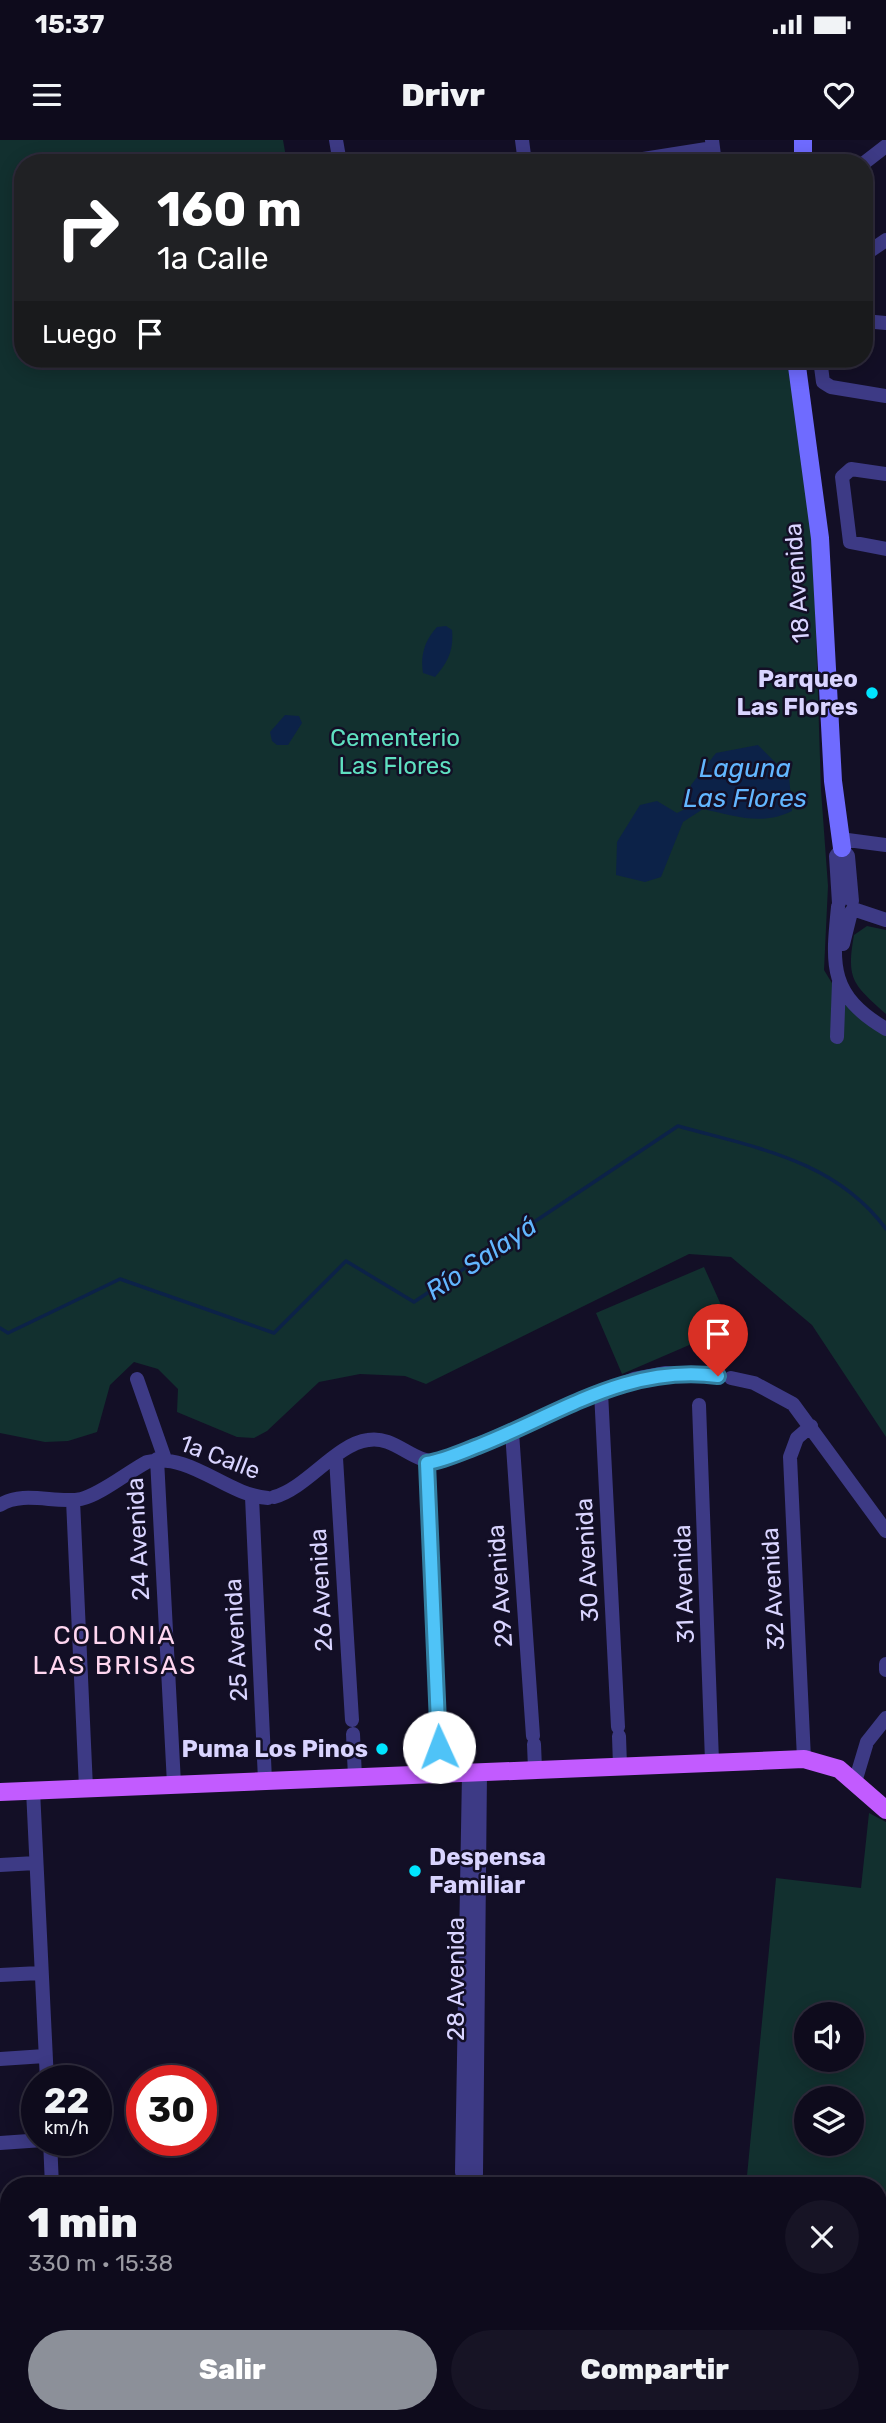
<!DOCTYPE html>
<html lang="es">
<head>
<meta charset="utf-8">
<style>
	:root { --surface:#0e0b1c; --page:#171425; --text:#f1f3f6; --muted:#9b9ba3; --line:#2e2b3b; --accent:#8c9099 }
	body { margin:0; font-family:Rubik,sans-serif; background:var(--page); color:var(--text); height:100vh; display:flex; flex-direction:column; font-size:26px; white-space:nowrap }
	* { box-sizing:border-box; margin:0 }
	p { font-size:23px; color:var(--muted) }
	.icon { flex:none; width:38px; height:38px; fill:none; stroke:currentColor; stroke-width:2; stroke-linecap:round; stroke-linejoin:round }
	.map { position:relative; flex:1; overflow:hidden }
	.details { position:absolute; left:0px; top:2037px; width:887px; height:247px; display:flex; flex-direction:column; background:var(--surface); border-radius:28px 28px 0 0; box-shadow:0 4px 18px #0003,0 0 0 2px var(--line) }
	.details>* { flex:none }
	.banner { position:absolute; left:14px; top:14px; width:859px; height:214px; border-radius:28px; box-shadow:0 4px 18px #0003,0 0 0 2px var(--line); background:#202124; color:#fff; overflow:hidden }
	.tools { position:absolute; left:794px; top:1862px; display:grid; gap:14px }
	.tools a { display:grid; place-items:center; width:70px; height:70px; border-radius:50%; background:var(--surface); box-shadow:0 4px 18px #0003,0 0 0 2px var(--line); font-size:35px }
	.speed { position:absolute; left:21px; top:1925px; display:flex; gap:14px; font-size:35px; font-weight:700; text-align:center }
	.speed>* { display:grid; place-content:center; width:91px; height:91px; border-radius:50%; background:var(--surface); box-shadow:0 4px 18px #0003,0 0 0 2px var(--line); line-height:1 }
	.speed small { font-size:18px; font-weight:400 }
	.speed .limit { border:10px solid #d22; background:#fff; color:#111 }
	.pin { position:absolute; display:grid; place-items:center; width:60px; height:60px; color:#fff; margin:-72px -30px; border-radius:50% 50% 50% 0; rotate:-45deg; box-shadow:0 0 7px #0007 }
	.pin .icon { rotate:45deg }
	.me { position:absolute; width:77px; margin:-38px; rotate:358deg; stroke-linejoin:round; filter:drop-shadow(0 0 5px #0008) }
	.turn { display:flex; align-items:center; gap:24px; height:147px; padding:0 28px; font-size:32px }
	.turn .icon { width:91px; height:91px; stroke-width:2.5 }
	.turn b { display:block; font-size:49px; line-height:60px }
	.then { display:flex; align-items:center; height:66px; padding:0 28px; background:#0003; gap:14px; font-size:26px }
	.round { display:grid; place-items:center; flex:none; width:74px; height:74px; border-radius:37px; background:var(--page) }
	.overview { display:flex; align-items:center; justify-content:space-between; height:119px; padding:0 28px }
	h1 { font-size:42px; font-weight:800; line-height:52px }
	.cta { display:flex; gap:14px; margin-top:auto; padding:14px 28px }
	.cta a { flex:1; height:80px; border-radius:42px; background:var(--accent); color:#fff; font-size:28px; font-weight:800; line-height:80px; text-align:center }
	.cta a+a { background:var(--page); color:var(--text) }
	.status { display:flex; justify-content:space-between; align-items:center; height:49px; padding:0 35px; background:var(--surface); direction:ltr }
	.status svg { height:19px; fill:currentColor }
	header { display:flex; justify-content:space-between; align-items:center; height:91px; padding:0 28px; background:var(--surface); font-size:32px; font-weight:800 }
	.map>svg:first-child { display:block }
	.green { fill:#12302f; fill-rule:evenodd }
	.water { fill:#0c2248 }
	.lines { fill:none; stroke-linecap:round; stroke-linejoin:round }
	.stream { stroke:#0c2248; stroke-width:3.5 }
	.street { stroke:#3d3a85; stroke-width:14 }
	.secondary { stroke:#6f6bff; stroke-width:18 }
	.primary { stroke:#c25bff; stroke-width:18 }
	.route-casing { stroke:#337fa1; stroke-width:18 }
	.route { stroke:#4fc3f7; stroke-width:12 }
	.poi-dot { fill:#00e5ff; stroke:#130f26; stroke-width:2.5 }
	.labels { text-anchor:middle; stroke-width:5; stroke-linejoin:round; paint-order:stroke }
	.street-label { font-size:24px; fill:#d9d4ff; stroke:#130f26 }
	.poi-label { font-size:24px; font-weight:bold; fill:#d9d4ff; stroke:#130f26; text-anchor:end }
	.park-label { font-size:24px; fill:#5fe0c0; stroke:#130f26 }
	.water-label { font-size:26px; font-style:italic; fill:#62b6ff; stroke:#130f26 }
	.neighbourhood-label { font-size:26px; letter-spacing:2px; fill:#ffd6f0; stroke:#130f26 }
</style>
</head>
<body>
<div class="status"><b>15:37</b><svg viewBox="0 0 49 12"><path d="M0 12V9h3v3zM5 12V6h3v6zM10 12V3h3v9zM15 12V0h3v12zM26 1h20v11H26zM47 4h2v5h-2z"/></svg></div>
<header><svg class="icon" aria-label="menu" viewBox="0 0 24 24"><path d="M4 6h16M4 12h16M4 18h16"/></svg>Drivr<svg class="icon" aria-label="heart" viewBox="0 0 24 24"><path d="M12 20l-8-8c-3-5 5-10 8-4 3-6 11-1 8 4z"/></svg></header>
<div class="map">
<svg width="886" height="2283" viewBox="0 0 886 2283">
	<rect width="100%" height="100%" fill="#130f26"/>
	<path class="green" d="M0 0H283L287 23H23V219H789L813 401 821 650 828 746 824 830 841 858 886 890V1297L812 1185 731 1117 689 1114 426 1244 405 1236 360 1234 319 1242 267 1291 254 1298 237 1297 177 1272 178 1249 158 1229 134 1222 110 1245 97 1292 68 1301 45 1302 0 1293Z
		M867 786 886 790V874C853 844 846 840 854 795Z
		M704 1127 731 1187 622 1234 596 1173Z
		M869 1673 886 1682V2088H879L878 2046H746L776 1738 861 1748ZM852 1874V1920H807V1874ZM852 1958V2004H807V1958Z
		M879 2149 886 2150V2283H800V2275H878Z"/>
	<path class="water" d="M446 486 452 490C454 510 448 522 435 537L423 533C420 515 425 500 437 487Z
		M285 575 299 576 302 583 288 605H277L272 601 270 592Z
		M758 605 789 636 792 671C762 686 735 676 703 669L683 682 661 737 645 742 616 735 617 702 640 665 657 661 677 673 689 667 691 645 716 613Z"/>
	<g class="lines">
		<path class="stream" d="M0 1188 8 1193 120 1139 274 1193 346 1121 414 1162 678 986C756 1008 835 1020 886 1089"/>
		<path class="street" d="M336 0 340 23
			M522 0 525 23
			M712 0 715 23
			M618 23 713 8
			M864 23 886 6
			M864 115 886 100
			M864 181 886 183
			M820 219 823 242 831 247 886 256
			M886 334 851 329 842 337 850 402 886 409
			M840 699 886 705
			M839 763 836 716 842 708 848 716 852 761
			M838 767C832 826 829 855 886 889
			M853 769 886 780
			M843 804 851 772
			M837 897 839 842
			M731 1238 754 1243 793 1264 886 1391
			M137 1239 165 1319
			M601 1252 618 1587
			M699 1265 712 1621
			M512 1292 533 1596
			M336 1318 352 1580
			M157 1319 174 1644
			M427 1323 440 1633
			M252 1357 265 1640
			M274 1357C307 1348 336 1304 368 1300 395 1295 414 1325 439 1321L634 1239 666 1233 717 1236
			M73 1360 86 1648
			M0 1365C23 1350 56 1364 81 1359 100 1355 128 1332 147 1322 191 1312 226 1355 268 1358
			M886 1524V1530
			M353 1594 355 1637
			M619 1596 620 1626
			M534 1604 535 1629
			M804 1619 790 1317 797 1298 811 1286
			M855 1642 867 1602 886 1578
			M33 1650 47 1941
			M0 1725 36 1723
			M0 1835 40 1833
			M0 1919 45 1916
			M50 2000 52 2046
			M0 2003 43 2000
			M468 2044 476 2034 480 1632
			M468 2046 462 2032 469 1633
			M0 2094 9 2093
			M0 2179 9 2178
			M0 2266 9 2265
			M150 2275 151 2283
			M465 2275V2283
			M342 2283 453 2276
			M631 2283V2275
			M697 2283 698 2275
			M775 2283 776 2275"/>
		<path class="secondary" d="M803 0V23
			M796 219 820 398 833 641 842 708"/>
		<path class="primary" d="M0 1652 804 1619 839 1629 886 1670"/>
	</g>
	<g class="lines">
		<g class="route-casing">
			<path id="route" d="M439 1607 427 1323C445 1320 462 1312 478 1306 560 1274 627 1224 718 1236"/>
		</g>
		<use href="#route" class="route"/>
	</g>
	<g class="poi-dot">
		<circle cx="872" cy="553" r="7"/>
		<circle cx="382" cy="1609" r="7"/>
		<circle cx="415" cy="1731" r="7"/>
	</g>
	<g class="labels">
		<g class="street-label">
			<text transform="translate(797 443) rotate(-94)" y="8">18 Avenida</text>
			<text transform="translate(220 1317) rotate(21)" y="8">1a Calle</text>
			<text transform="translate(138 1399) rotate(-93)" y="8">24 Avenida</text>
			<text transform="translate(587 1420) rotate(-93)" y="8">30 Avenida</text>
			<text transform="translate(684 1444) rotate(-92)" y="8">31 Avenida</text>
			<text transform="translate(500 1446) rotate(-94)" y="8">29 Avenida</text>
			<text transform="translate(773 1449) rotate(-93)" y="8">32 Avenida</text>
			<text transform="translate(321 1450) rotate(-93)" y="8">26 Avenida</text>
			<text transform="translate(236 1500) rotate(-93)" y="8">25 Avenida</text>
			<text transform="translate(456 1839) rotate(-90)" y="8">28 Avenida</text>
		</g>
		<g class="poi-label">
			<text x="858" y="547">Parqueo<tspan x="858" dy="28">Las Flores</tspan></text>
			<text x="368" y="1617">Puma Los Pinos</text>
			<text x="429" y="1725" text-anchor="start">Despensa<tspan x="429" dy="28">Familiar</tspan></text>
		</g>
		<g class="park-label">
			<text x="395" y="606">Cementerio<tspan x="395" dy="28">Las Flores</tspan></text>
		</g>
		<g class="water-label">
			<text x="745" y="637">Laguna<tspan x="745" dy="30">Las Flores</tspan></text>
			<text transform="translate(481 1118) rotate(-34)" y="9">Río Salayá</text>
		</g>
		<g class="neighbourhood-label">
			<text x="115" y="1504">COLONIA<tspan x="115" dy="30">LAS BRISAS</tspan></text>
		</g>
	</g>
</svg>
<div class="tools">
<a><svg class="icon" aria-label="sound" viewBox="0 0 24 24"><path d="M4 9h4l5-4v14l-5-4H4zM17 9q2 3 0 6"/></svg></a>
<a><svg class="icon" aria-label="layers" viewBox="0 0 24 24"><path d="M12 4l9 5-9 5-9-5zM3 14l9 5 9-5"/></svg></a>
</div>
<div class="speed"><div>22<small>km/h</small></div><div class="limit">30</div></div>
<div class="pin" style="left:718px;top:1236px;background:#d93025"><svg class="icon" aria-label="arrive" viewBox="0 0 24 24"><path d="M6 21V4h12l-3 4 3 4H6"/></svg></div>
<svg class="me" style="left:439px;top:1607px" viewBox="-20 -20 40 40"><circle r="19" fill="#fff"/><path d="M0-13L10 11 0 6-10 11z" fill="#4fc3f7"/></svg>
<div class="banner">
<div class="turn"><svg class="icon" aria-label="right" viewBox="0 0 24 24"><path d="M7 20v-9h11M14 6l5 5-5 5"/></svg><div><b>160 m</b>1a Calle</div></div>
<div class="then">Luego<svg class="icon" aria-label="arrive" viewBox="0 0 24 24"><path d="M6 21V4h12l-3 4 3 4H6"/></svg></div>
</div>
<section class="details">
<div class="overview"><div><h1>1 min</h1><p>330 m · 15:38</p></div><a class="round"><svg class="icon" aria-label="close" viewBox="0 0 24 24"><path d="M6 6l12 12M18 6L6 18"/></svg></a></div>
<div class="cta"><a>Salir</a><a>Compartir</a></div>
</section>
</div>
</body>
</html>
